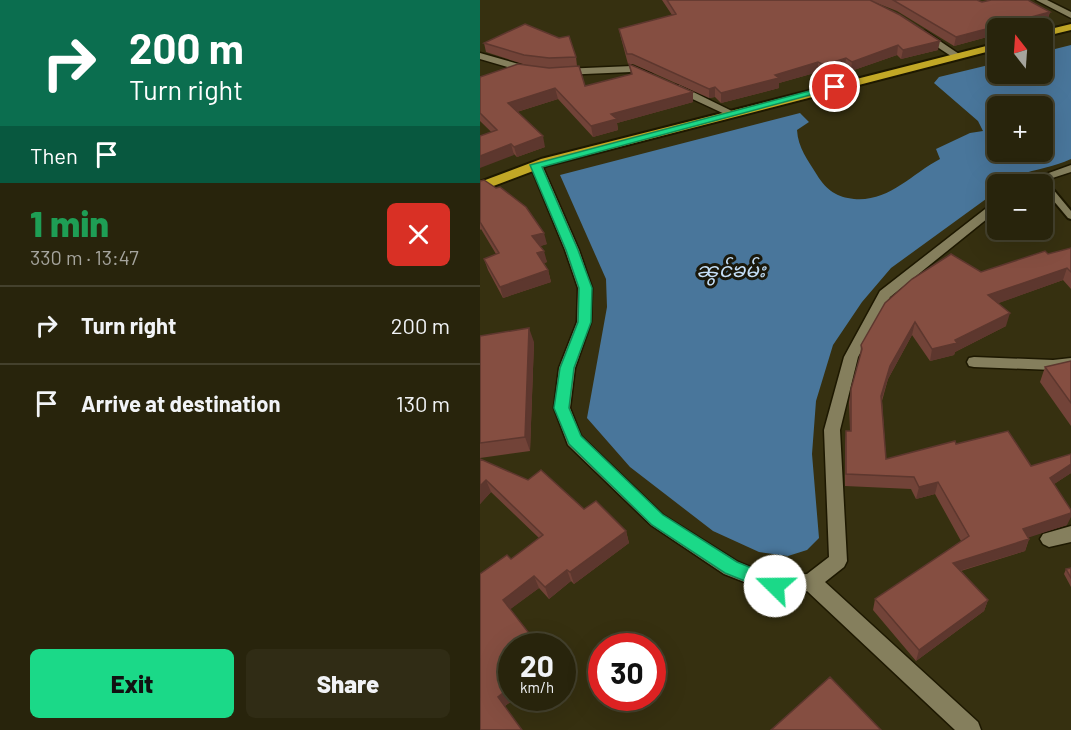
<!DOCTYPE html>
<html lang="en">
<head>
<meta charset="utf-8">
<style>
	:root { --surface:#28240c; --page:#302c15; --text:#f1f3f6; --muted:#a5a49d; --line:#44412d; --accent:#1bd988 }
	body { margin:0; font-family:Barlow,"Noto Sans Myanmar",sans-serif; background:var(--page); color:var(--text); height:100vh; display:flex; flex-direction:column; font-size:22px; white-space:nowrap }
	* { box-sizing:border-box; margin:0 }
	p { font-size:20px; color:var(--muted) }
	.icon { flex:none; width:33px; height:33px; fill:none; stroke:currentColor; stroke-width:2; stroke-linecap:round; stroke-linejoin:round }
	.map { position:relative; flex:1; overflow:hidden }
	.drawer { display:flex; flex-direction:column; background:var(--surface); width:480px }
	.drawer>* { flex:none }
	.guide { background:#0b6e4f; color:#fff; overflow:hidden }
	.needle { width:39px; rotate:343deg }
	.fabs { position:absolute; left:507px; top:18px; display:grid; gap:12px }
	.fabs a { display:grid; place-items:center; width:66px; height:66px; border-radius:9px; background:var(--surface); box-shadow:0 6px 24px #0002,0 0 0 2px var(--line); font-size:30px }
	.speed { position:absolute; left:18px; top:633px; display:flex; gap:12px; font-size:30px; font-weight:700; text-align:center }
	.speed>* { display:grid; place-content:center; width:78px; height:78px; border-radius:50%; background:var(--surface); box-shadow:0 6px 24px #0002,0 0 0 2px var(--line); line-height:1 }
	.speed small { font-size:15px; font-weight:400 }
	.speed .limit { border:9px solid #d22; background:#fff; color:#111 }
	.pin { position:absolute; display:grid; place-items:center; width:51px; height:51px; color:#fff; margin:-26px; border:3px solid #fff; border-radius:50%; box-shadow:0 2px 6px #0007 }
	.me { position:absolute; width:66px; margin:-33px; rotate:292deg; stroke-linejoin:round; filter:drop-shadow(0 0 4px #0008) }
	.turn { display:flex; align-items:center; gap:21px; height:126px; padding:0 30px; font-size:27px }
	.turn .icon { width:78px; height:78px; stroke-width:2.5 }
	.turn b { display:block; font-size:42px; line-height:51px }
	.then { display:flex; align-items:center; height:57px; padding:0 30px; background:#0003; gap:12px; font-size:22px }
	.round { display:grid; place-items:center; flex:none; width:63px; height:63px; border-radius:9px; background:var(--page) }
	.overview { display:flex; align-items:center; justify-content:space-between; height:102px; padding:0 30px }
	h1 { font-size:36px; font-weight:800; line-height:45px; color:#1e9e55 }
	.primary-button { display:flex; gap:12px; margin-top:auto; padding:12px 30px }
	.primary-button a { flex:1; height:69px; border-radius:9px; background:var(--accent); color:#111; font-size:24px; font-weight:800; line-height:69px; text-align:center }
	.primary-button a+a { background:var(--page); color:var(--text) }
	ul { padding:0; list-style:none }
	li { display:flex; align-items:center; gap:18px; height:78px; padding:0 30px; border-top:2px solid var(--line) }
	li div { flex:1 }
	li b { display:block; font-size:22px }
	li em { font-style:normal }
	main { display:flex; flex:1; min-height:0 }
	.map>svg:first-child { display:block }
	.water { fill:#49769b; fill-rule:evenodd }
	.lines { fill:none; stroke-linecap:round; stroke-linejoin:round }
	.service-casing { stroke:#1d1800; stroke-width:4 }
	.minor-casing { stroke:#1d1800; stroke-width:3 }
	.trunk-casing { stroke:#1d1800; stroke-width:4 }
	.service { fill:#857f5d; fill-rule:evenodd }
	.minor { fill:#857f5d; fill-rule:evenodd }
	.trunk { fill:#c2a826; fill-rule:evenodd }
	.wall { fill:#724338 }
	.shaded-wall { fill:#5d372e }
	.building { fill:#854e41; stroke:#5d372e; stroke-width:1.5 }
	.route { fill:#1bd988; stroke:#128d58; stroke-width:1.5 }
	.labels { text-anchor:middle; stroke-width:6; stroke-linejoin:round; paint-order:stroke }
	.water-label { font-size:20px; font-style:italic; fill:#c5dff7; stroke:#1a180b }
</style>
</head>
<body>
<main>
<section class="drawer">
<div class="guide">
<div class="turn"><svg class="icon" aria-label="right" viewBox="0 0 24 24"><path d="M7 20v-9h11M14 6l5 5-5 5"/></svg><div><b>200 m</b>Turn right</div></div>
<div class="then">Then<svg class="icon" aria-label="arrive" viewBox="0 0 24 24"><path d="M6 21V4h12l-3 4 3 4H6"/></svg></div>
</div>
<div class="overview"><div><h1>1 min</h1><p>330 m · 13:47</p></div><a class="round" style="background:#d93025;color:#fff"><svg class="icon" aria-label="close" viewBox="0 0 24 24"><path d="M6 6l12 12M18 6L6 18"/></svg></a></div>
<ul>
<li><svg class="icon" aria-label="right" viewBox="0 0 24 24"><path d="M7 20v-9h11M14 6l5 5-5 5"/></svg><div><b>Turn right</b></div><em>200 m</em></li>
<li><svg class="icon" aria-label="arrive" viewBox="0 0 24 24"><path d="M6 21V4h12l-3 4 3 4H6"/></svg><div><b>Arrive at destination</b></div><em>130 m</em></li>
</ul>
<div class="primary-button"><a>Exit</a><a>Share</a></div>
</section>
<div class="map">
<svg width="591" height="730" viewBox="0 0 591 730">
	<rect width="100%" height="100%" fill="#363010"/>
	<path class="water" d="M591 45V159C574 167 556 169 539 175 530 179 528 184 518 184L517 191 411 268 382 302 353 345 336 401 332 454 339 538 327 550 308 556 279 552 233 531 150 467 107 418 127 307 126 279 80 175 320 113 329 122 317 130C318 148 328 160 337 175 347 191 357 197 374 199 409 202 430 175 460 159L456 149 490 133 503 131 498 121 454 83 459 77 517 63 518 74H562L563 52ZM518 106H562V152H518Z"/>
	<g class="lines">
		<g class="service-casing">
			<path id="service" d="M556 176H562L591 211V219L588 218 562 187V184H560L555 178Z"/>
		</g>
		<g class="minor-casing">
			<path id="minor" d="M556 0H567L591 12V18Z
				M439 31H445L482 56 474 58 439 35Z
				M0 53 56 69 57 71 52 74 0 59Z
				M152 66 172 74 167 77 151 72 82 75 77 72 82 69Z
				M191 85H199L258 114 253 117 249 116 191 89Z
				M56 162 62 165 99 250 112 288 111 322 95 368 90 408 101 436 183 515 258 562 295 577 327 574 349 557 344 430 364 357 400 291 518 199V210L410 297 378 357 360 430 367 561 364 567 345 582 498 722 501 730H475L327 591 295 594 244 574 171 525 88 445 74 408 79 368 97 322 98 288 85 250 50 165Z
				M591 165V172L554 184H538Z
				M494 357 573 360 591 358V368L573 370 494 367 489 366 487 362 489 358Z
				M591 526V542L569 547 563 544 560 539 563 534Z"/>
		</g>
		<g class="trunk-casing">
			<path id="trunk" d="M591 24V30L562 37V31Z
				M518 43V49L69 165 0 191V182L61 159Z"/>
		</g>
		<use href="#service" class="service"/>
		<use href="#minor" class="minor"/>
		<use href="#trunk" class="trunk"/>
	</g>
	<path class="wall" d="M182 0H497L502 2 570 12 567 21 474 46 417 11 394 2 458 50 421 59 417 55 371 71 365 67 344 75 338 72 299 83V88L241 103 235 97 229 98 153 64H148L141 38 139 29 192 15Z
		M4 43 96 57 97 66 105 86 151 75 149 64 213 92V102L137 123 138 130 113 137 78 99 37 112 65 147 37 157 0 121V77L46 65 6 52Z
		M0 181 67 244 60 246 67 262 64 263 68 270 71 282 23 298 8 270 4 259 16 254 1 229 0 230Z
		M591 248V289L583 280 518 303 526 326 475 352 474 355 450 361 432 335 408 379 402 401 406 459 476 444 551 466 591 454V473L574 484 587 525 548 537 549 539 545 551 481 571 508 600 504 611 436 661 393 610 395 599 481 541 455 494 436 499 431 489 365 486V444L366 431H370L369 402 371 389 380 357 381 345 501 272 568 254Z
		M0 336 54 342 50 451 0 458Z
		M591 361V426L560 382 565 367Z
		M0 459 104 509 146 531 149 543 94 584 91 581 69 599 59 588 30 609 32 698H36L25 706 0 730 31 559 59 538 11 492 0 504Z
		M591 568V587L584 574 586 569Z"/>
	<path class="shaded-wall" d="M570 12 567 21 539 28H518V34L474 46 476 37Z
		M460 41 458 50 421 59 423 50Z
		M418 45 417 55 371 71 372 62Z
		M366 58 365 67 344 75V65Z
		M338 62V72L299 83V88L241 103V93L295 75Z
		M235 87V97L229 98V89Z
		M75 88 78 99 30 114 28 103Z
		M213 92V102L137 123 138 130 113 137 111 126 131 114Z
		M63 136 65 147 37 157 34 147Z
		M31 144 34 155 0 168V156Z
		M64 233 67 244 55 248 52 236Z
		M64 251 67 262 60 265 57 253Z
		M587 268 583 280 505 308 508 295Z
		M68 270 71 282 23 298 20 287Z
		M530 313 526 326 475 352 474 355 450 361 452 349 475 340Z
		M435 322 432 335 408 379 399 408 401 396 410 366Z
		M49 328 54 342 50 451 45 437Z
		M591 464V473L565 490 570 478Z
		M6 480 11 492 0 504V486Z
		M458 482 455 494 436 499 439 487Z
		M591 513V517L587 525 538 541 543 529Z
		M146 531 149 543 94 584 90 572Z
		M549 539 545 551 469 574 473 563Z
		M87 570 91 581 69 599 65 587Z
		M54 576 59 588 28 611 23 600Z
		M508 600 504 611 436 661 439 650Z
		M32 686V698H36L23 707 18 697Z"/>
	<path class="building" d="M187 0H390L420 15 460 41 423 50 418 45 372 62 366 58 344 65 338 62 295 75 299 78 241 93 235 87 229 89 152 54H147L139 29 196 14Z
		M413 0H497L502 2 511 0H548L570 12 476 37Z
		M45 24 79 38 89 36 96 57 69 58 44 55 4 43Z
		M38 64 69 68 99 66 105 86 152 74 149 64 213 92 131 114 137 119 111 126 75 88 28 103 63 136 34 147 31 144 0 156V136L17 130 0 113V77Z
		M4 180 16 188 20 187 46 207 64 233 52 236 64 251 57 253 68 270 20 287 4 259 19 253 0 222V181Z
		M591 248V272L587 268 508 295 530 313 475 340 477 343 452 349 435 322 410 366 401 396 406 459 475 441 476 444 528 431 551 466 591 454V464L570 478 591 510V513L543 529 549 539 473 563 508 600 439 650 395 599 489 536 458 482 439 487 434 477 366 474V431H371V389L382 349 381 345 405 303 432 279 471 254 501 272 565 251 568 254Z
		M49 328 45 437 0 443V336Z
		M591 361V403L565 367Z
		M0 459 48 480 61 470 104 509 116 501 146 531 90 572 87 570 65 587 54 576 23 600 59 646H32V686L18 697 42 730H0V574L27 555 31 559 63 535 6 480 0 486Z
		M591 568V578L586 569Z
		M350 677 401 730H291Z"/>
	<path class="route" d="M352 85 360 87 62 167 98 250 112 288 111 322 94 368 89 408 101 436 183 515 257 562 301 580 304 586 301 591 295 593 245 573 172 525 89 444 74 408 80 368 98 322 99 288 86 250 50 165Z"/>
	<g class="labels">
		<g class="water-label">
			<text x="251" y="277">ၼွင်ၶမ်း</text>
		</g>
	</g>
</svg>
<div class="fabs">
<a><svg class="needle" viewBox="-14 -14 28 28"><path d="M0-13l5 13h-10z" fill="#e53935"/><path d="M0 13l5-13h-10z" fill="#a5a49d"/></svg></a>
<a>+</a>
<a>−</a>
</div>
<div class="speed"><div>20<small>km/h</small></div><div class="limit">30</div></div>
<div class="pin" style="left:355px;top:87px;background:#d93025"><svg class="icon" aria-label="arrive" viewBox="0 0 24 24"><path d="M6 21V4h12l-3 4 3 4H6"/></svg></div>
<svg class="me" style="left:295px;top:586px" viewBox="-20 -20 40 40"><circle r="19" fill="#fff"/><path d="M0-13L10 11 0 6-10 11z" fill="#1bd988"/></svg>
</div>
</main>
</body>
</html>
